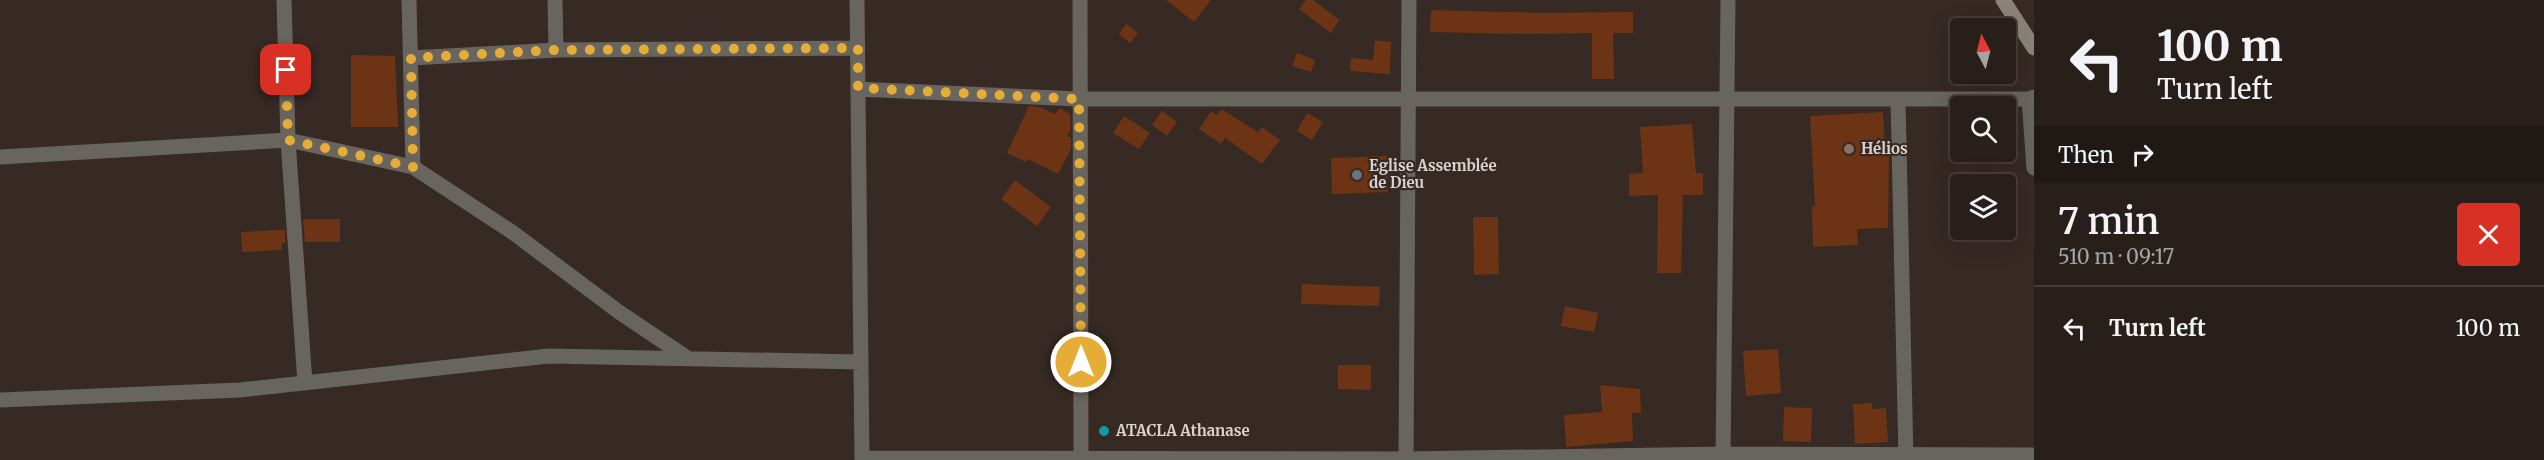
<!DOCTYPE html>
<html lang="en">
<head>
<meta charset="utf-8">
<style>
	:root { --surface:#291f1a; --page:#312723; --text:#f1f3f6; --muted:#a5a2a2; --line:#453d39 }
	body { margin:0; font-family:Merriweather,serif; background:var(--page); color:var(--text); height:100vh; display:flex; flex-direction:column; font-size:22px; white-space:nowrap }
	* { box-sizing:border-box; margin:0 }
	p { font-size:20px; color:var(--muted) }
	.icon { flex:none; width:33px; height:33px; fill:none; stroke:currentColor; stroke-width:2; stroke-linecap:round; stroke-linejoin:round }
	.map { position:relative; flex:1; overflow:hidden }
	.details { display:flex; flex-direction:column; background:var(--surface); width:510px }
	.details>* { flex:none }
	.guide { background:#291f1a; color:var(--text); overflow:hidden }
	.needle { width:39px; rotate:353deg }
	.fabs { position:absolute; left:1950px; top:18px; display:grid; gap:12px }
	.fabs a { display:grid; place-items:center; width:66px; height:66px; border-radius:6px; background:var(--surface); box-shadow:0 6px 24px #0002,0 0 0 2px var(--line); font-size:30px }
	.pin { position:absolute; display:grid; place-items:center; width:51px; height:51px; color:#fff; margin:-26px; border-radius:12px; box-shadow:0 3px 9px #0006 }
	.me { position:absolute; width:66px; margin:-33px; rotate:0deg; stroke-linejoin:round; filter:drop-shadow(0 0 4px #0008) }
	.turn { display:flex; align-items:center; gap:21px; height:126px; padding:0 24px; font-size:27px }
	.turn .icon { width:78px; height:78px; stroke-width:2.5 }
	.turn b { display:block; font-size:42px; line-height:51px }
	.then { display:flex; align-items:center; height:57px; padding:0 24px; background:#0003; gap:12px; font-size:22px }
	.round { display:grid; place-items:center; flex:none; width:63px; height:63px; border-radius:6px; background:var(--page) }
	.summary { display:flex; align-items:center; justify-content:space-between; height:102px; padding:0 24px }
	h1 { font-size:36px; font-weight:600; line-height:45px }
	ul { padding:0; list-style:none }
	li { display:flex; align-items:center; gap:18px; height:84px; padding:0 24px; border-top:2px solid var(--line) }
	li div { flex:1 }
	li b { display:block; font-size:22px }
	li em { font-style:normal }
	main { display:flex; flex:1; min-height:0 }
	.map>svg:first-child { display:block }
	.building { fill:#6c3414 }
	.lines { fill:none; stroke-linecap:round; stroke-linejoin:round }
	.street { stroke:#68645e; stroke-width:15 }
	.secondary { stroke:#898379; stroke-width:15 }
	.route { stroke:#e6ad36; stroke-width:10; stroke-dasharray:0 18 }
	.education-dot { fill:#8d6e63; stroke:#372923; stroke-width:2 }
	.worship-dot { fill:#6b7280; stroke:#372923; stroke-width:2 }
	.culture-dot { fill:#0f9aa8; stroke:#372923; stroke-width:2 }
	.labels { text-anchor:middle; stroke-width:4.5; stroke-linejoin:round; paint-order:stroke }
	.poi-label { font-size:15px; font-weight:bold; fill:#dbd2cd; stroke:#372923; text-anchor:start }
</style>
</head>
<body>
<main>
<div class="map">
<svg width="2034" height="460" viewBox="0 0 2034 460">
	<rect width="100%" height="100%" fill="#372923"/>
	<path class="building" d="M1166 0H1211L1194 22Z
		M1306 0H1313L1339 20 1331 33 1299 9Z
		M1431 10 1541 13 1633 12V33H1613L1614 79H1592V33L1530 34 1430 32Z
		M1126 24 1138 33 1130 43 1119 34Z
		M1375 40 1391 42 1390 74 1350 71 1351 58 1373 60Z
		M1297 53 1315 60 1311 72 1292 66Z
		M351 55 395 56 398 127H351Z
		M1029 106 1040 107 1054 114 1060 108 1070 114 1071 129 1067 136 1071 138V149L1058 174 1028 159 1026 162 1007 153Z
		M1221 109 1258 132 1262 127 1280 140 1262 164 1225 138 1221 144 1199 129 1211 111 1217 115Z
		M1162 111 1177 122 1167 136 1152 125Z
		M1883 112 1885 155H1889L1888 228 1857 229 1858 245 1813 247 1812 206H1815L1810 116Z
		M1307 113 1323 122 1312 140 1297 131Z
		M1124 116 1150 133 1139 149 1113 133Z
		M1692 124 1696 173H1703V195H1683L1681 273H1657L1658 195 1629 196V174L1643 173 1640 127Z
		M1387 156 1388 192 1332 194 1331 158Z
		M1015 180 1051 207 1037 226 1001 199Z
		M1473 217H1498L1499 274 1474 275Z
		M303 219H340V242H305Z
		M281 230H285V243H282V250L242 252 241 232Z
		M1302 284 1380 287 1379 306 1301 304Z
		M1565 306 1598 313 1594 332 1561 326Z
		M1778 349 1781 393 1746 396 1743 351Z
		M1338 365H1371V390L1338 389Z
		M1600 385 1640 389 1641 413H1632L1633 441 1566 447 1564 415 1602 412Z
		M1872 403V409L1886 408 1888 442 1855 444 1853 404Z
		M1784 407 1812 408 1811 442 1783 441Z"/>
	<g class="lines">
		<path class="street" d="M409 0 413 167
			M555 0 556 50 858 48
			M857 0 862 460
			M1080 0 1081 460
			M411 58 556 50
			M858 89 1079 99H2029L2034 97
			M1898 99 1906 460
			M2029 99 2034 168
			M0 157 288 140 284 0
			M305 383 288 140 413 167 512 232 619 312 686 357
			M0 400 240 390 549 356 861 362
			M862 458 1406 459 1723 454 2034 455
			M1406 460 1409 0
			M1723 460 1728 0"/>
		<path class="secondary" d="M2003 0 2034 48"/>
	</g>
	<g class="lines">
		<path class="route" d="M286 70 288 140 413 167 411 58 556 50 858 48V88L1079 99 1081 362"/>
	</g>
	<circle class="education-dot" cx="1849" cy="149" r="6"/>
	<circle class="worship-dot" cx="1357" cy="175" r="6"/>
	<circle class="culture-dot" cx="1104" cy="431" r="6"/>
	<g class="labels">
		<g class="poi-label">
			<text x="1861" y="154">Hélios</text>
			<text x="1369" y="171">Eglise Assemblée<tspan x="1369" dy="17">de Dieu</tspan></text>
			<text x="1116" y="436">ATACLA Athanase</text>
		</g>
	</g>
</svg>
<div class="fabs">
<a><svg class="needle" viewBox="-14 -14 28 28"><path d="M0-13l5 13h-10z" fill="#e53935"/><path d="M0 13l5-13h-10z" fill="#a5a2a2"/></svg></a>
<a><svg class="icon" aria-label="search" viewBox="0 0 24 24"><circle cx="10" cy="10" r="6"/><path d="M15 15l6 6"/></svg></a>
<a><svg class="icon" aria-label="layers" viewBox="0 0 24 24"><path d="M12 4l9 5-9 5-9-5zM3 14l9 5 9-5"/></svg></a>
</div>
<div class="pin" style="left:286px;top:70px;background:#d93025"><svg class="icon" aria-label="arrive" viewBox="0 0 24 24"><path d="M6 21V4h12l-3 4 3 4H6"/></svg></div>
<svg class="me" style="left:1081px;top:362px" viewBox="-20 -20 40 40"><circle r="17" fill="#e6ad36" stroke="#fff" stroke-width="3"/><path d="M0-11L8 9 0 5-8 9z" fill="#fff"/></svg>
</div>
<section class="details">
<div class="guide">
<div class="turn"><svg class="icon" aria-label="left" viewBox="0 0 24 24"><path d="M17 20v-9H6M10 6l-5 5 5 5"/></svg><div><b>100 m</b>Turn left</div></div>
<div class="then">Then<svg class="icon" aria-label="right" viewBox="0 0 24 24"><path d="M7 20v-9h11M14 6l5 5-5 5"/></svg></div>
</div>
<div class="summary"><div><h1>7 min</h1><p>510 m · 09:17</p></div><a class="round" style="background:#d93025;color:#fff"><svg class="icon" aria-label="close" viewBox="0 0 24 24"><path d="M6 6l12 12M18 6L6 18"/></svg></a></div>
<ul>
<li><svg class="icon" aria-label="left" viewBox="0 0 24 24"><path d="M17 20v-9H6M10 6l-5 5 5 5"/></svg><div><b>Turn left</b></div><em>100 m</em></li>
</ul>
</section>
</main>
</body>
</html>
